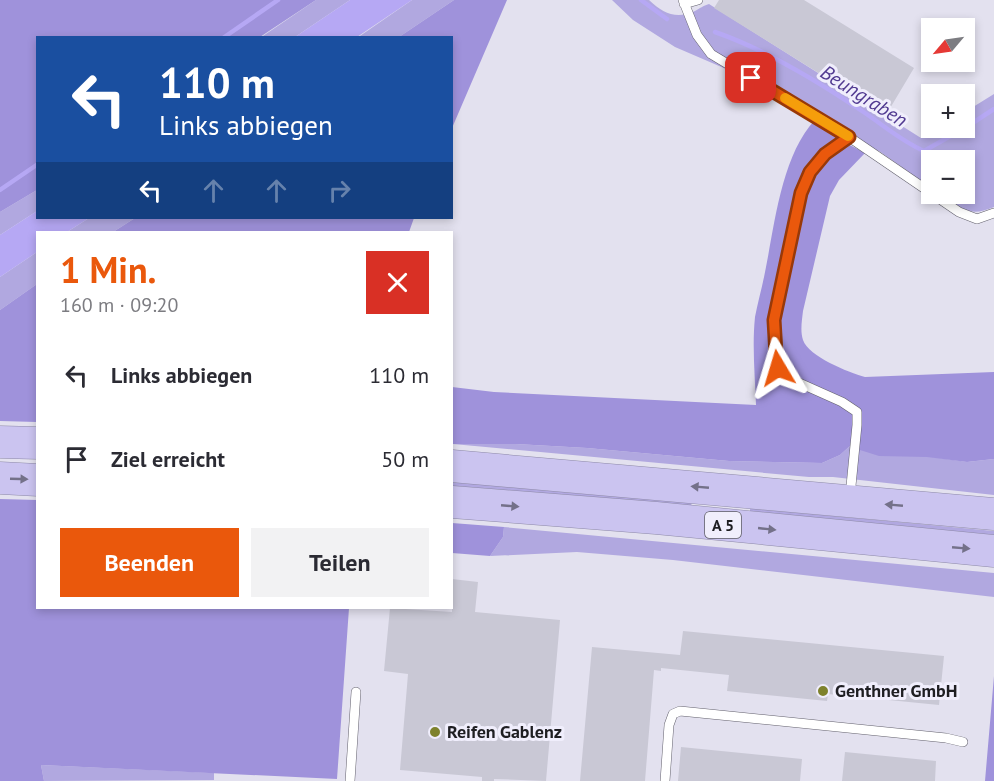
<!DOCTYPE html>
<html lang="de">
<head>
<meta charset="utf-8">
<style>
	:root { --surface:#fff; --page:#f2f2f3; --text:#2b2b33; --muted:#7c7c81; --accent:#ea580c }
	body { margin:0; font-family:"PT Sans",sans-serif; background:var(--page); color:var(--text); height:100vh; display:flex; flex-direction:column; font-size:22px; white-space:nowrap }
	* { box-sizing:border-box; margin:0 }
	p { font-size:20px; color:var(--muted) }
	.icon { flex:none; width:33px; height:33px; fill:none; stroke:currentColor; stroke-width:2; stroke-linecap:round; stroke-linejoin:round }
	.map { position:relative; flex:1; overflow:hidden }
	.side { position:absolute; left:36px; top:231px; width:417px; height:378px; display:flex; flex-direction:column; background:var(--surface); border-radius:0px; box-shadow:0 3px 9px #0003 }
	.side>* { flex:none }
	.top-card { position:absolute; left:36px; top:36px; width:417px; height:183px; border-radius:0px; box-shadow:0 3px 9px #0003; background:#1a4fa0; color:#fff; overflow:hidden }
	.needle { width:39px; rotate:241deg }
	.controls { position:absolute; left:921px; top:18px; display:grid; gap:12px }
	.controls a { display:grid; place-items:center; width:54px; height:54px; border-radius:0px; background:var(--surface); box-shadow:0 3px 9px #0003; font-size:30px }
	.pin { position:absolute; display:grid; place-items:center; width:51px; height:51px; color:#fff; margin:-26px; border-radius:12px; box-shadow:0 3px 9px #0006 }
	.me { position:absolute; width:66px; margin:-33px; rotate:353deg; stroke-linejoin:round; filter:drop-shadow(0 0 4px #0008) }
	.turn { display:flex; align-items:center; gap:21px; height:126px; padding:0 24px; font-size:27px }
	.turn .icon { width:78px; height:78px; stroke-width:2.5 }
	.turn b { display:block; font-size:42px; line-height:51px }
	.lanes { display:flex; align-items:center; height:57px; padding:0 24px; background:#0003; justify-content:center; gap:30px; direction:ltr }
	.lanes .off { opacity:.35 }
	.round { display:grid; place-items:center; flex:none; width:63px; height:63px; border-radius:0px; background:var(--page) }
	.overview { display:flex; align-items:center; justify-content:space-between; height:102px; padding:0 24px }
	h1 { font-size:36px; font-weight:700; line-height:45px; color:var(--accent) }
	.action { display:flex; gap:12px; margin-top:auto; padding:12px 24px }
	.action a { flex:1; height:69px; border-radius:0px; background:var(--accent); color:#fff; font-size:24px; font-weight:700; line-height:69px; text-align:center }
	.action a+a { background:var(--page); color:var(--text) }
	ul { padding:0; list-style:none }
	li { display:flex; align-items:center; gap:18px; height:84px; padding:0 24px }
	li div { flex:1 }
	li b { display:block; font-size:22px }
	li em { font-style:normal }
	.map>svg:first-child { display:block }
	.green { fill:#b1a8e0 }
	.forest { fill:#9f92db }
	.water { fill:#b6a8f4 }
	.lines { fill:none; stroke-linecap:round; stroke-linejoin:round }
	.stream { stroke:#b6a8f4; stroke-width:4.5 }
	.building { fill:#c9c8d5 }
	.service-casing { stroke:#63616d; stroke-width:10 }
	.motorway-casing { stroke:#8e8aa8; stroke-width:33 }
	.service { stroke:#fff; stroke-width:9 }
	.motorway { stroke:#cbc4f0; stroke-width:32 }
	.oneway { fill:#747189 }
	.route-casing { stroke:#983908; stroke-width:15 }
	.route { stroke:#ea580c; stroke-width:10 }
	.slow { stroke:#f59e0b; stroke-width:10 }
	.poi-dot { fill:#7e822c; stroke:#f0eefc; stroke-width:2 }
	.labels { text-anchor:middle; stroke-width:6; stroke-linejoin:round; paint-order:stroke }
	.shield { fill:#f0eefc; stroke:#5d5c63; stroke-width:1.5 }
	.shield-label { font-size:16px; font-weight:bold; fill:#1e1e22 }
	.poi-label { font-size:18px; font-weight:bold; fill:#1e1e22; stroke:#f0eefc; text-anchor:start }
	.water-label { font-size:20px; font-style:italic; fill:#513a91; stroke:#f0eefc }
</style>
</head>
<body>
<div class="map">
<svg width="994" height="781" viewBox="0 0 994 781">
	<rect width="100%" height="100%" fill="#e3e1ef"/>
	<path class="green" d="M316 0H350L295 37 260 38Z
		M412 0H454L399 37 357 38Z
		M612 0H649C663 13 676 20 695 11 700 8 703 6 709 4L921 138 938 128H964L965 112 994 94V207C969 218 960 208 940 194H964V160H932L931 188 879 151 848 144 835 131 733 72 675 47 633 20Z
		M37 190V211L0 235V212Z
		M89 218H135L113 232H67Z
		M37 252V284L0 310V277Z
		M453 444H516L587 448 729 461 822 463 840 455 851 445 967 462 994 459V495L833 477H809Z
		M452 481 692 502 691 506 452 487Z
		M750 508 994 531V536L750 512Z
		M504 527 994 573V597L673 560 577 552 490 556 503 537Z
		M41 765 214 773V780L44 781Z"/>
	<path class="forest" d="M0 0H316L260 37 38 38 37 190 0 212Z
		M454 0H507L452 128V38L399 37Z
		M815 120 834 131 848 144 865 153 839 180 830 196 803 311C802 320 800 331 803 340 809 357 848 372 865 377L994 372V459L967 462 927 457 879 456 860 450 851 445 840 455 822 463 729 461 587 448 516 444H452V387L494 392 756 405C755 376 752 346 755 317 758 301 763 284 766 267 775 222 782 155 815 120Z
		M135 218H414L409 232H113Z
		M37 284V422L0 421V310Z
		M0 499 37 500 38 608H349L337 779 41 765 44 781H0Z
		M452 523 504 527 503 537 490 556 452 553Z
		M994 676V781H985Z"/>
	<path class="water" d="M350 0H412L357 37H295Z
		M37 211 38 218H89L67 232H38L37 252 0 277V235Z"/>
	<g class="lines">
		<path class="stream" d="M641 0 667 19
			M715 32C764 49 819 82 862 111 882 124 901 141 924 151L968 126 994 109
			M223 38 278 0
			M0 190 38 164"/>
	</g>
	<path class="building" d="M719 0H804L914 68 886 115 714 8Z
		M452 579 478 582 475 612 560 620 546 781 494 779V781H482V777L400 770 408 674 384 671 390 608 452 612Z
		M683 631 944 656 939 705 828 694 827 701 727 691 729 675 661 668V671L654 670 645 781H580L592 647 680 655Z
		M681 747 802 759 800 781H678Z
		M845 752 936 761 935 781H842Z"/>
	<g class="lines">
		<g class="service-casing">
			<path id="service" d="M683 0 697 35 711 54 849 137 959 212 977 219 994 213
				M684 4 698 0
				M849 137 825 154 810 172 801 193 774 320 776 354 779 368 786 377 842 402 857 412V425L850 496
				M350 781 356 692
				M665 781 669 725 673 714 680 711 946 738 963 742"/>
		</g>
		<g class="motorway-casing">
			<path id="motorway" d="M0 442 38 443
				M452 466 994 514
				M0 478 38 480
				M452 502 656 518 994 551"/>
		</g>
		<use href="#service" class="service"/>
		<use href="#motorway" class="motorway"/>
	</g>
	<defs><path id="oneway-solid" d="M-6-.8H1V-3.2L6.5 0L1 3.2V.8H-6Z" transform="scale(1.5)"/></defs>
	<g class="oneway">
		<use href="#oneway-solid" transform="translate(19 479) rotate(2)"/>
		<use href="#oneway-solid" transform="translate(700 487) rotate(-175)"/>
		<use href="#oneway-solid" transform="translate(894 505) rotate(-175)"/>
		<use href="#oneway-solid" transform="translate(510 506) rotate(5)"/>
		<use href="#oneway-solid" transform="translate(767 529) rotate(6)"/>
		<use href="#oneway-solid" transform="translate(961 548) rotate(5)"/>
	</g>
	<g class="lines">
		<g class="route-casing">
			<path id="route" d="M751 78 849 137 825 154 810 172 801 193 774 320 776 354 778 368"/>
		</g>
		<use href="#route" class="route"/>
		<path class="slow" d="M785 98 848 136"/>
	</g>
	<g class="poi-dot">
		<circle cx="823" cy="691" r="6"/>
		<circle cx="435" cy="732" r="6"/>
	</g>
	<g class="labels">
		<rect class="shield" x="705" y="512" width="36" height="26" rx="4.5"/>
		<g class="shield-label">
			<text x="723" y="531">A 5</text>
		</g>
		<g class="poi-label">
			<text x="835" y="697">Genthner GmbH</text>
			<text x="447" y="738">Reifen Gablenz</text>
		</g>
		<g class="water-label">
			<text transform="translate(864 96) rotate(32)" y="7">Beungraben</text>
		</g>
	</g>
</svg>
<div class="controls">
<a><svg class="needle" viewBox="-14 -14 28 28"><path d="M0-13l5 13h-10z" fill="#e53935"/><path d="M0 13l5-13h-10z" fill="#7c7c81"/></svg></a>
<a>+</a>
<a>−</a>
</div>
<div class="pin" style="left:751px;top:78px;background:#d93025"><svg class="icon" aria-label="arrive" viewBox="0 0 24 24"><path d="M6 21V4h12l-3 4 3 4H6"/></svg></div>
<svg class="me" style="left:778px;top:368px" viewBox="-20 -20 40 40"><path d="M0-17L14 15 0 8-14 15z" fill="#ea580c" stroke="#fff" stroke-width="4"/></svg>
<div class="top-card">
<div class="turn"><svg class="icon" aria-label="left" viewBox="0 0 24 24"><path d="M17 20v-9H6M10 6l-5 5 5 5"/></svg><div><b>110 m</b>Links abbiegen</div></div>
<div class="lanes"><svg class="icon" aria-label="left" viewBox="0 0 24 24"><path d="M17 20v-9H6M10 6l-5 5 5 5"/></svg><svg class="icon off" aria-label="ahead" viewBox="0 0 24 24"><path d="M12 20V5M6 11l6-6 6 6"/></svg><svg class="icon off" aria-label="ahead" viewBox="0 0 24 24"><path d="M12 20V5M6 11l6-6 6 6"/></svg><svg class="icon off" aria-label="right" viewBox="0 0 24 24"><path d="M7 20v-9h11M14 6l5 5-5 5"/></svg></div>
</div>
<section class="side">
<div class="overview"><div><h1>1 Min.</h1><p>160 m · 09:20</p></div><a class="round" style="background:#d93025;color:#fff"><svg class="icon" aria-label="close" viewBox="0 0 24 24"><path d="M6 6l12 12M18 6L6 18"/></svg></a></div>
<ul>
<li><svg class="icon" aria-label="left" viewBox="0 0 24 24"><path d="M17 20v-9H6M10 6l-5 5 5 5"/></svg><div><b>Links abbiegen</b></div><em>110 m</em></li>
<li><svg class="icon" aria-label="arrive" viewBox="0 0 24 24"><path d="M6 21V4h12l-3 4 3 4H6"/></svg><div><b>Ziel erreicht</b></div><em>50 m</em></li>
</ul>
<div class="action"><a>Beenden</a><a>Teilen</a></div>
</section>
</div>
</body>
</html>
